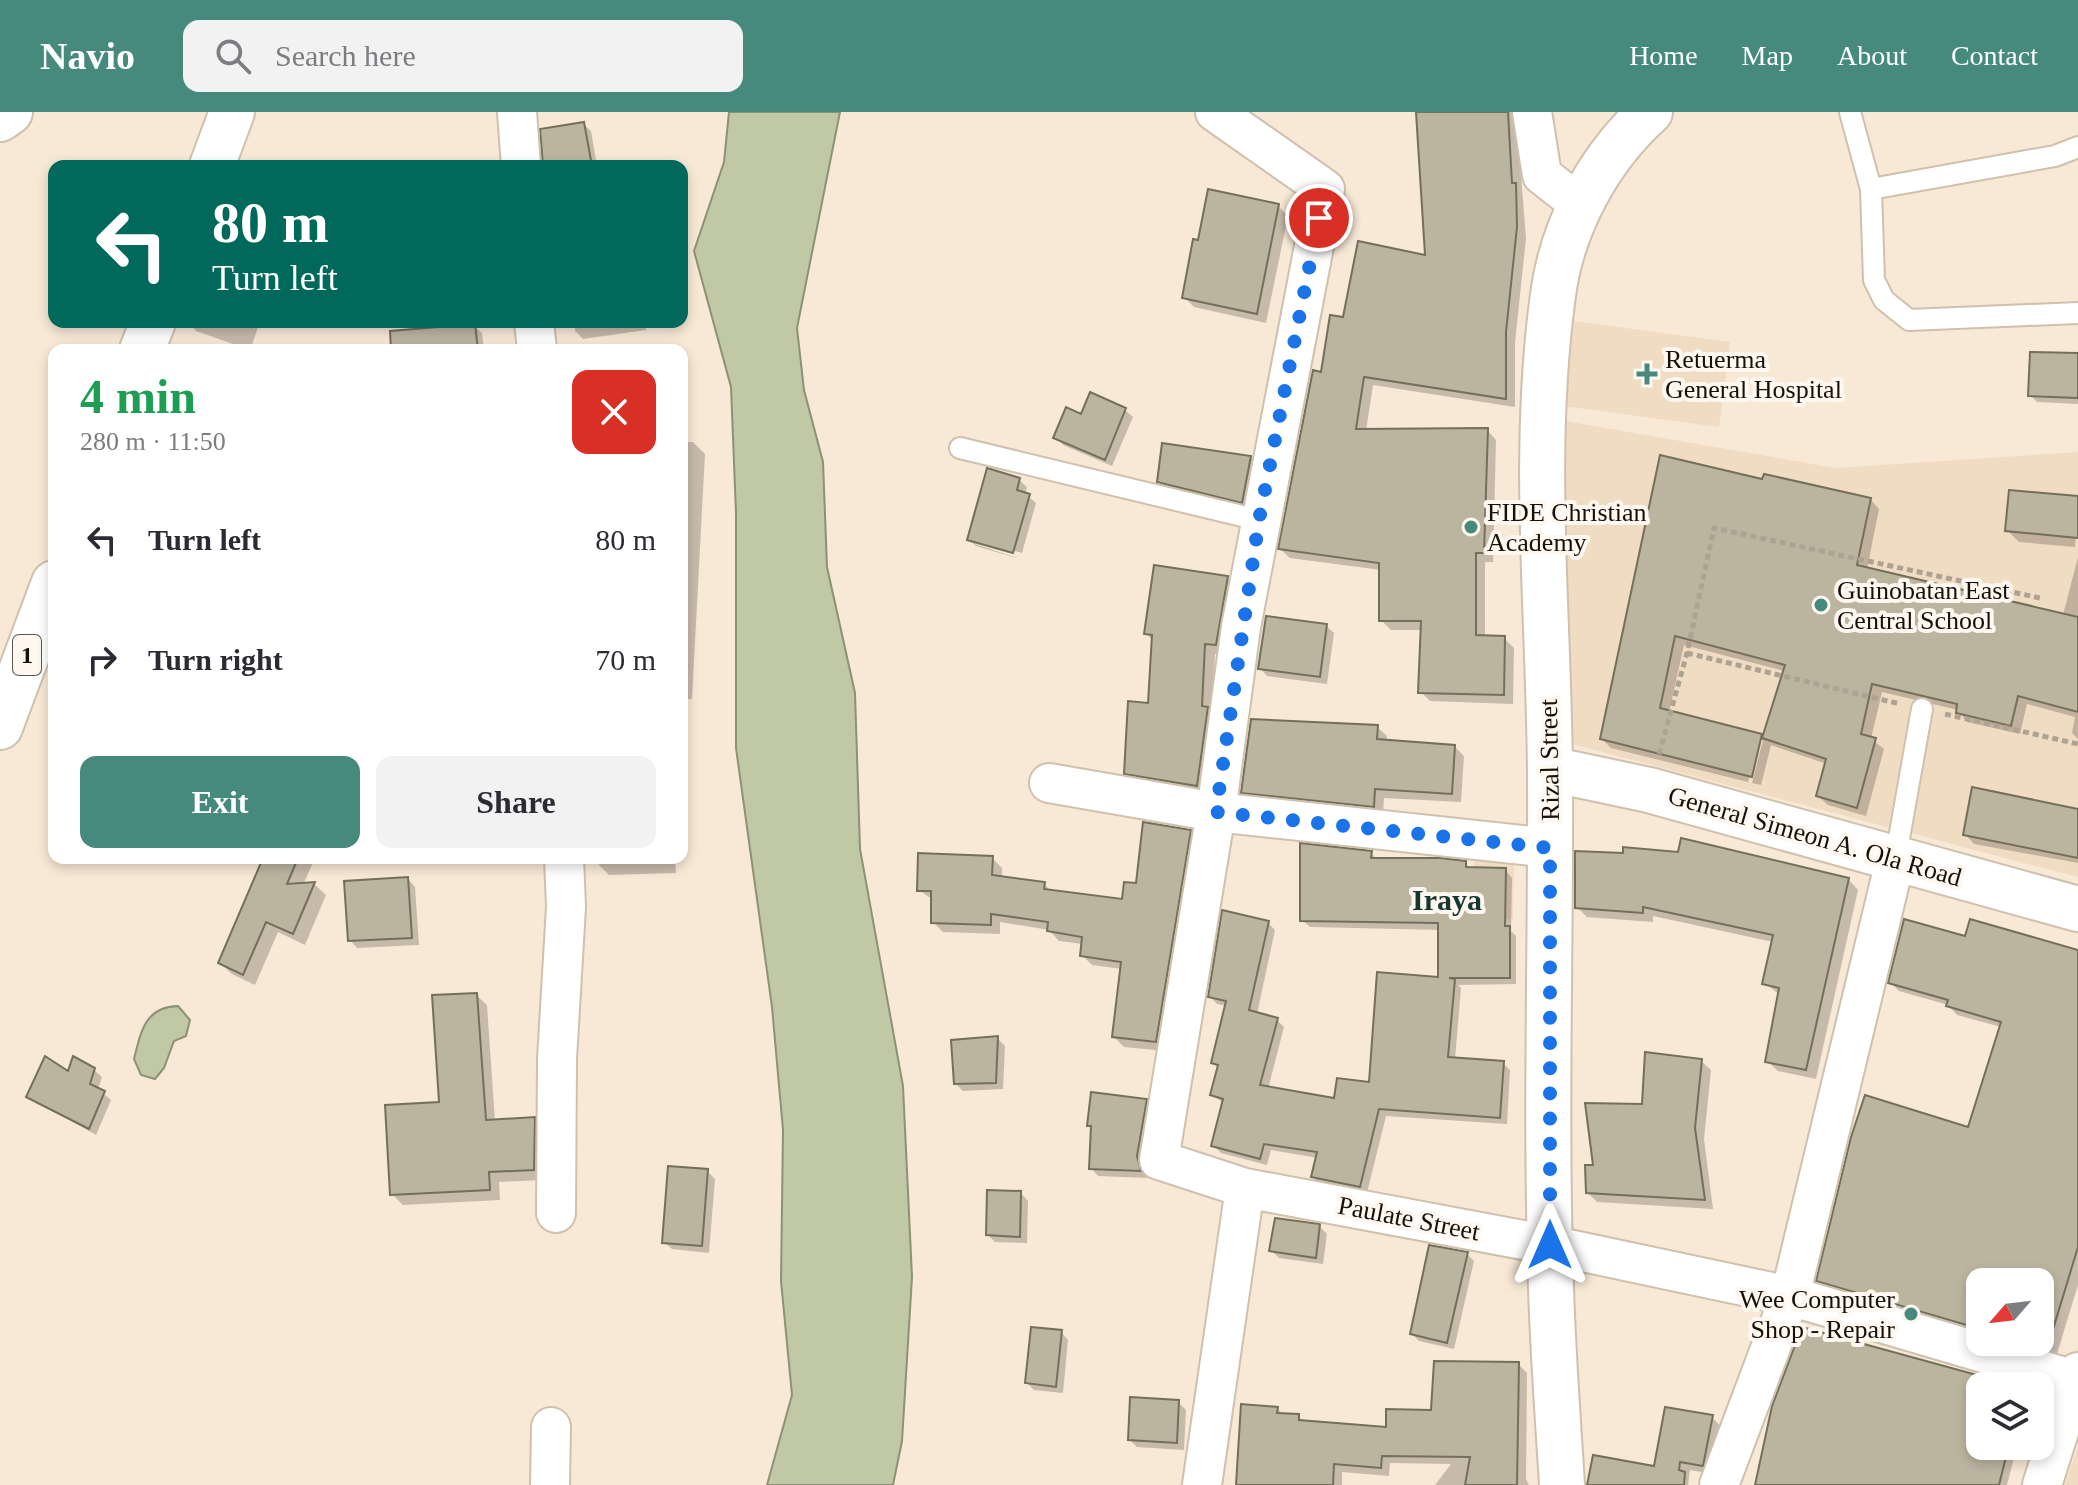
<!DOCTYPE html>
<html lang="en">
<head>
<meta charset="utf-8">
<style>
	:root { --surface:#fff; --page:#f2f2f3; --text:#2b2b33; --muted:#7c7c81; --accent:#468a7d }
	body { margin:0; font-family:"Times New Roman",serif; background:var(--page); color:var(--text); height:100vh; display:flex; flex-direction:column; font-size:30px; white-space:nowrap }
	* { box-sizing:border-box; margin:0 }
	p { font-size:26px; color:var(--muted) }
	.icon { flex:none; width:44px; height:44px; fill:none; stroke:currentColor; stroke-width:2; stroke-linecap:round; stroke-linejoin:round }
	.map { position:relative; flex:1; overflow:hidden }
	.side { position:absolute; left:48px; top:232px; width:640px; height:520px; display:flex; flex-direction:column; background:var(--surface); border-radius:16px; box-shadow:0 4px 12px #0003 }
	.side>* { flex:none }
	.guide { position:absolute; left:48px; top:48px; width:640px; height:168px; border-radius:16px; box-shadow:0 4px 12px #0003; background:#00695c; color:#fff; overflow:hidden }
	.needle { width:52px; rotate:242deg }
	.buttons { position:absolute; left:1966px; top:1156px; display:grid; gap:16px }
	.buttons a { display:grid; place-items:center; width:88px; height:88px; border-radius:16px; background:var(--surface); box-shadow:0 4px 12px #0003; font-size:40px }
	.pin { position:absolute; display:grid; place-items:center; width:68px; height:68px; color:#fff; margin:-34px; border:4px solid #fff; border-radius:50%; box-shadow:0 2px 8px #0007 }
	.me { position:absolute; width:88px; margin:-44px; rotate:0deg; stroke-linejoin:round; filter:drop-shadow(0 0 6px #0008) }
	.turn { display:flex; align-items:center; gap:28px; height:168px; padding:0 32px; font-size:36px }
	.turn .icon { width:104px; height:104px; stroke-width:2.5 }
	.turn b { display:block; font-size:56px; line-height:68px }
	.round { display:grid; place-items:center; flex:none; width:84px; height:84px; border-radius:16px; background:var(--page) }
	.summary { display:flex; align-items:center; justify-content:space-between; height:136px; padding:0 32px }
	h1 { font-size:48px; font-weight:700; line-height:60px; color:#1e9e55 }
	.primary-button { display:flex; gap:16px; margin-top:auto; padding:16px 32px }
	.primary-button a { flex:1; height:92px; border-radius:16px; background:var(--accent); color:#fff; font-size:32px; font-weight:700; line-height:92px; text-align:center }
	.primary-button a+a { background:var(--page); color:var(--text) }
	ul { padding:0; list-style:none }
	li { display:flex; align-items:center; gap:24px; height:120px; padding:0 32px }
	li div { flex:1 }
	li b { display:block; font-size:30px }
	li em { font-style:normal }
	header { display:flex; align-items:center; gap:48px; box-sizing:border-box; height:112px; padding:0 40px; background:var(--accent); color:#fff }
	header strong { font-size:38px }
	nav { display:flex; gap:44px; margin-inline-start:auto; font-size:28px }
	.search { width:560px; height:72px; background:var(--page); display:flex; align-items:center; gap:20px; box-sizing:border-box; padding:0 28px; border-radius:16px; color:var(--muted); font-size:30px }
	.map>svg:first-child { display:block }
	.built { fill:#f0dcc3 }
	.water { fill:#c1c8a5; stroke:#8d9176; stroke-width:2 }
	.shadow { fill:#0003; fill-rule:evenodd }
	.building { fill:#bbb5a0; stroke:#746f5b; stroke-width:2 }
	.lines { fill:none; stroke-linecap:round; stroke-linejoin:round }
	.lane-casing { stroke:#cfc1ae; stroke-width:24 }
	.street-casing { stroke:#cfc1ae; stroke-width:42 }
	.secondary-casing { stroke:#cfc1ae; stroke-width:48 }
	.primary-casing { stroke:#cfc1ae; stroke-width:48 }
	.highway-casing { stroke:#cfc1ae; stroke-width:48 }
	.path { stroke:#aea293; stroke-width:5; stroke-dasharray:6 4; stroke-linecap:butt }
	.lane { stroke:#fff; stroke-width:20 }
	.street { stroke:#fff; stroke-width:38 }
	.secondary { stroke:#fff; stroke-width:44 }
	.primary { stroke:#fff; stroke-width:44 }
	.highway { stroke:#fff; stroke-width:44 }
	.route { stroke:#1a73e8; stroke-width:14; stroke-dasharray:0 25.2 }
	.poi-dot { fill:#468a7d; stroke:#fef8f0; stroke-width:3 }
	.labels { text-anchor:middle; stroke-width:8; stroke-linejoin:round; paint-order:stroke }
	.shield { fill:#fef8f0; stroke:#5b564f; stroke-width:2 }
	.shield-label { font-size:24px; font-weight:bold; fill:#15100a }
	.poi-label { font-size:26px; fill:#15100a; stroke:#fef8f0; text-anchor:start }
	.street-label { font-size:26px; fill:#15100a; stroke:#fef8f0 }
	.quarter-label { font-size:30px; font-weight:bold; fill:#163731; stroke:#fef8f0 }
</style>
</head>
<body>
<header>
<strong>Navio</strong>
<div class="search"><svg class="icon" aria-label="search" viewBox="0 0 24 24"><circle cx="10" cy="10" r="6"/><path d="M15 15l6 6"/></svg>Search here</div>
<nav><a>Home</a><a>Map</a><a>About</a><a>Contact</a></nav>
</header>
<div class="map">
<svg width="2078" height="1373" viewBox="0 0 2078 1373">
	<rect width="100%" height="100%" fill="#f8e9d6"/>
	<path class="built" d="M1574 209 1730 230 1719 315 1563 294Z
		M1565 309 1836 356 2078 340V765L1564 630Z
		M1474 743 1514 744 1513 807 1473 806Z
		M2078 1334V1373H2065Z"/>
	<path class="water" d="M729 0H840L797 216 804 278 823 350 827 455 855 581 860 737 903 974 912 1165 902 1329 893 1373H767L792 1283 781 1169 783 1018 772 895 736 636V401L731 275 694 139 724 50Z
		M178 894 190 908 186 924 174 929 164 956 155 967 141 963 134 947C141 919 145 895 178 894Z"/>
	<path class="shadow" d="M1418 0H1516L1526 126 1515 231V295L1373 273 1366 319 1487 318 1496 328 1493 450H1485V525L1504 526 1514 536 1513 592 1430 589 1421 580 1422 518H1391L1381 508V458L1290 446 1280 437 1323 262 1344 208 1427 145Z
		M583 12 591 19 597 54H546Z
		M1278 94 1288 104 1266 211 1194 195 1184 185 1199 130Z
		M189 210H260L250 238 196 219Z
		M575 210H645L646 218 583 227 575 219Z
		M474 214 482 221 484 238H427Z
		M2078 243V292L2037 290 2030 283Z
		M1125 298 1133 305 1112 354 1063 333 1056 325Z
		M682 330H693L705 342 692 587H682Z
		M1251 345 1258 353 1250 397 1167 377 1159 369Z
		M1019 368 1027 375 1025 382 1036 391 1022 441 975 428V432L1020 447 976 434 969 427Z
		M1764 370 1870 387 1879 397 1867 457 2063 503 2078 445V627L2072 621 2075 605 2027 592 2020 622 1967 610 1958 598 1882 580 1871 627 1884 637 1866 704 1828 693 1818 684 1827 652 1771 633 1761 673 1752 671 1763 628H1759L1748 670 1611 636 1602 627ZM1684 533 1785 559 1764 626 1669 600Z
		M2078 397 2075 435 2019 430 2007 418Z
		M1227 466 1238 477 1227 543 1215 542 1208 684 1137 672 1126 661 1150 593 1154 530 1146 521Z
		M1326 514 1334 521 1327 572 1267 564 1260 556Z
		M1377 615 1387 624 1386 630 1454 634 1464 644 1461 690 1384 686 1383 703 1252 689 1243 680Z
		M2078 699V751L1974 732 1965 722Z
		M1190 720 1200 730 1165 939 1124 935 1114 925 1122 857 1092 853 1082 843 1083 832 1059 829 1049 818 1000 810V822L943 820 933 810V788L919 778 992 746 1002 756V767L1044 772 1052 780 1124 790Z
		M1371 741 1378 748 1465 751 1471 757 1505 758 1512 766 1511 819 1516 824V872L1458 873 1461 876 1455 948 1503 951 1510 958 1507 1012 1386 1004 1367 1081 1320 1072 1313 1065 1318 1046 1271 1038 1267 1053 1221 1041 1214 1034 1224 991 1212 983 1219 956 1213 950 1227 894 1217 892 1210 884 1268 811 1275 818 1257 902 1277 908 1284 915 1268 977 1336 988 1370 972 1440 868V818L1310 815 1302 808Z
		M266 746H315L303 773 314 772 326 783 305 833 278 820 255 873 232 862 220 851Z
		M592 746H675L676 761 609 763Z
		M408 767 415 775 419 833 357 836 350 828Z
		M1848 767 1858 778 1816 967 1778 959 1767 949 1780 883 1765 871 1773 830 1653 804V810L1587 805 1577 795Z
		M1967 826 2078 840V1173L2056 1245 2006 1230H2040V1170H1980V1222L1827 1177 1818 1168 1969 1017 2001 915 1957 903 1948 893 1899 879 1890 870Z
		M476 883 487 893 495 1009 534 1007 545 1018 544 1068 499 1070 500 1088 403 1093 392 1082 441 992Z
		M997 926 1005 934 1003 977 963 979 956 972Z
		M1701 949 1711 958 1704 1027 1713 1097 1597 1090 1587 1080 1595 1055 1644 994Z
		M94 958 102 965 98 977 111 988 96 1023 29 984 69 962Z
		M1146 989 1153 996 1144 1053 1147 1066 1098 1064 1091 1056 1093 1017 1089 1013Z
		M707 1059 715 1067 709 1141 672 1137 664 1130Z
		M1021 1081 1028 1089 1027 1131 995 1130 988 1123Z
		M1319 1114 1327 1122 1323 1152 1279 1146 1271 1138Z
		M1467 1142 1474 1149 1454 1237 1419 1229 1412 1222Z
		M1803 1218 2009 1274H1980V1334H2017L2007 1373H1757Z
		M1061 1220 1068 1228 1063 1281 1034 1278 1027 1271Z
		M1518 1252 1527 1261 1526 1367 1529 1373H1435L1451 1352 1390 1351 1389 1364 1342 1360V1373H1238L1277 1296 1284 1303 1298 1304 1304 1310 1388 1317 1433 1300Z
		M1178 1290 1186 1298 1184 1338 1137 1335 1130 1328Z
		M1712 1305 1721 1315 1712 1362 1690 1358 1688 1373H1590L1656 1356Z"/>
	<path class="building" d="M1416 0H1508L1512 71H1516L1517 115 1506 220V287L1364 265 1356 317 1488 316 1484 441H1476V523L1505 524 1504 583 1418 581 1421 509H1379V451L1278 437 1313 258 1321 260 1330 203 1343 205 1358 129 1425 143Z
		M584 10 592 54H543L540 17Z
		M1208 77 1279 92 1257 202 1182 186 1193 127 1198 128Z
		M475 212 478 238H391L390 219Z
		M2030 240 2078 241V286L2028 284Z
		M1090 280 1126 296 1105 348 1053 326 1066 295 1081 302Z
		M1162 331 1251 344 1242 391 1157 370Z
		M1660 343 1762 367 1764 362 1871 386 1857 453 2078 505V600L2018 584 2011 614 1956 601 1957 592 1872 572 1861 622 1876 626 1857 696 1816 684 1826 647 1762 626 1785 553 1675 524 1660 596 1762 622 1752 665 1600 627Z
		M987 356 1020 366 1017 378 1030 382 1013 441 967 428Z
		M2009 378 2078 384V426L2005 419Z
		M1154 453 1228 464 1216 533 1205 532 1202 594 1208 595 1197 674 1124 662 1128 589 1148 591 1152 523 1144 522Z
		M1266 504 1327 512 1320 565 1258 557Z
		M1251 607 1378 613 1377 627 1455 633 1452 682 1375 677 1374 695 1241 681Z
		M1972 675 2078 697V746L1963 723Z
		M1143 710 1191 718 1156 930 1112 925 1121 850 1080 844 1082 825 1047 819 1048 810 991 802V813L931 811V779H917L918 741 993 744 992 763 1045 770 1044 777 1122 787 1124 770 1136 771Z
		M1681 726 1849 766 1806 958 1765 950 1779 876 1762 872 1773 823 1643 795V801L1575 796V739L1623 741V735L1678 740Z
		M1300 731 1372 739 1371 746H1440L1466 749V755L1506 756 1505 814H1510V866H1449L1455 867 1448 945 1504 949 1500 1006 1379 997 1360 1075 1311 1065 1317 1040 1264 1032 1260 1047 1211 1034 1223 987 1210 983 1218 953 1211 951 1226 889 1208 885 1222 798 1269 809 1249 898 1278 906 1260 973 1334 986 1337 966 1369 970 1377 860 1438 865V811L1300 809Z
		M263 746H298L287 772 315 770 293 822 266 810 243 863 218 851Z
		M408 765 412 826 348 829 344 769Z
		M1904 807 1965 824 1970 807 2078 838V1135L2047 1237 2024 1230H2040V1170H1980V1217L1816 1169 1851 1025 1865 983 1968 1015 2001 910 1946 894 1948 888 1888 871Z
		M477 881 486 1008 535 1005 534 1058 489 1060 490 1078 390 1083 385 993 439 990 432 883Z
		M998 924 996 971 954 972 951 928Z
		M1645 940 1702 947 1695 1016 1705 1088 1586 1081 1585 1053H1593L1585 991 1642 992Z
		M45 944 68 959 73 944 95 956 90 972 105 979 89 1017 26 985Z
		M1091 980 1147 987 1137 1044 1141 1059 1089 1057 1091 1014H1087Z
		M668 1054 708 1057 702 1134 662 1131Z
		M987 1078 1021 1079 1020 1125 986 1123Z
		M1275 1106 1320 1112 1316 1146 1269 1139Z
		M1429 1133 1468 1140 1447 1231 1410 1222Z
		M1031 1215 1062 1218 1056 1275 1025 1271Z
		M1802 1215 2017 1274H1980V1334L2007 1341 1999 1373H1755L1772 1294Z
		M1434 1249 1519 1250 1517 1373H1465L1470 1345 1382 1344 1381 1356 1334 1352 1333 1373H1236L1241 1292 1278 1295 1277 1301 1299 1302V1308L1386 1315V1297L1431 1298Z
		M1130 1285 1179 1288 1177 1331 1128 1328Z
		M1665 1295 1713 1303 1703 1354 1680 1350 1679 1358 1685 1360 1684 1373H1587L1593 1343 1654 1354Z"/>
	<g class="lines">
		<g class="lane-casing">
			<path id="lane" d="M1850 0 1871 77 1874 168 1884 188 1909 208 2078 201
				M1871 77 2055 44 2078 35
				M960 336 1259 408
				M1895 749 1922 597"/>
		</g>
		<g class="street-casing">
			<path id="street" d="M517 0 521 54
				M1215 0 1325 77 1241 515 1216 700 1159 1048 1245 1076 1550 1133 1790 1184 2078 1269
				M1532 0 1542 63 1579 92
				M534 210 537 238
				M1049 671 1216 700 1550 736
				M556 1101 557 947 566 795 564 746
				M550 1373 551 1315
				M1202 1373 1245 1076
				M1719 1373 1790 1184 1895 749
				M2042 1373 2078 1260"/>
		</g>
		<g class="secondary-casing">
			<path id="secondary" d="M0 7 10 0
				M1550 657 1649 678 2078 797"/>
		</g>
		<g class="primary-casing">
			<path id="primary" d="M1562 1373C1558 1307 1553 1242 1551 1176 1545 1005 1551 833 1550 662 1549 502 1531 342 1553 183 1562 114 1599 46 1650 0"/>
		</g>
		<g class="highway-casing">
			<path id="highway" d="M212 54 232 0
				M142 238 153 210
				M0 615 54 471"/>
		</g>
		<path class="path" d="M1687 541 1900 592
			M1945 602 2078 632
			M1659 642 1687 541 1714 416 2040 486"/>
		<use href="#lane" class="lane"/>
		<use href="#street" class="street"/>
		<use href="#secondary" class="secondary"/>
		<use href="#primary" class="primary"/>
		<use href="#highway" class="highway"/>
	</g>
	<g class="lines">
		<path class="route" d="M1319 106 1259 408 1216 700 1550 736V1133"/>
	</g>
	<g class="poi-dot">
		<path d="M1643 250h8v8h8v8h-8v8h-8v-8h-8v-8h8z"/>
		<circle cx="1471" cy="415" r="8"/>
		<circle cx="1821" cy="493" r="8"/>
		<circle cx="1911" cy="1202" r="8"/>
	</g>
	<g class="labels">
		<rect class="shield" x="13" y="523" width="28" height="40" rx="6"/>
		<g class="shield-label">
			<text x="27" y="551">1</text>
		</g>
		<g class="poi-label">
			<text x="1665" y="256">Retuerma<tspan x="1665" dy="30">General Hospital</tspan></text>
			<text x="1487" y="409">FIDE Christian<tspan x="1487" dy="30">Academy</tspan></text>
			<text x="1837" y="487">Guinobatan East<tspan x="1837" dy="30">Central School</tspan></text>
			<text x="1895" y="1196" text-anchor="end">Wee Computer<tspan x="1895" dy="30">Shop - Repair</tspan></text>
		</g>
		<g class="street-label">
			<text transform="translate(1549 648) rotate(-91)" y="9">Rizal Street</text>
			<text transform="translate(1815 724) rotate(16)" y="9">General Simeon A. Ola Road</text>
			<text transform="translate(1409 1106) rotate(11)" y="9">Paulate Street</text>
		</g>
		<g class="quarter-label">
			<text x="1447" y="798">Iraya</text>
		</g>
	</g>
</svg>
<div class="buttons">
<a><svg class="needle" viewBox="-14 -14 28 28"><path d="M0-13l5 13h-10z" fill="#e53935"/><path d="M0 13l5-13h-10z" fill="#7c7c81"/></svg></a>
<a><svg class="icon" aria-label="layers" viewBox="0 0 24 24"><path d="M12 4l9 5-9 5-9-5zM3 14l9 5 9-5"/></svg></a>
</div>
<div class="pin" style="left:1319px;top:106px;background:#d93025"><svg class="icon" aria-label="arrive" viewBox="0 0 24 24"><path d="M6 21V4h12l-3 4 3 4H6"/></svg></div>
<svg class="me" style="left:1550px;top:1133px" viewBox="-20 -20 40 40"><path d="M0-17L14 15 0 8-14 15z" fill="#1a73e8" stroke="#fff" stroke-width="4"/></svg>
<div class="guide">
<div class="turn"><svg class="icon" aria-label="left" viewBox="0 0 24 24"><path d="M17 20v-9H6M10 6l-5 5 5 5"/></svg><div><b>80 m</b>Turn left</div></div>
</div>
<section class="side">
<div class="summary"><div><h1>4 min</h1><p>280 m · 11:50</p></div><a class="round" style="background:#d93025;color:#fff"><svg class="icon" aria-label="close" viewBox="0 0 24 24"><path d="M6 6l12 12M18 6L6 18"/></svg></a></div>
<ul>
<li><svg class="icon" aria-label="left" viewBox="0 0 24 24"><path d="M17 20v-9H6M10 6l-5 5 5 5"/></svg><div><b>Turn left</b></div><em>80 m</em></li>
<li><svg class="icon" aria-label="right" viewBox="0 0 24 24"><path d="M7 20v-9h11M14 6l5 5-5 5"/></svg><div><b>Turn right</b></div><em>70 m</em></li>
</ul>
<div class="primary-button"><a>Exit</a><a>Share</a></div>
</section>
</div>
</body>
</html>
